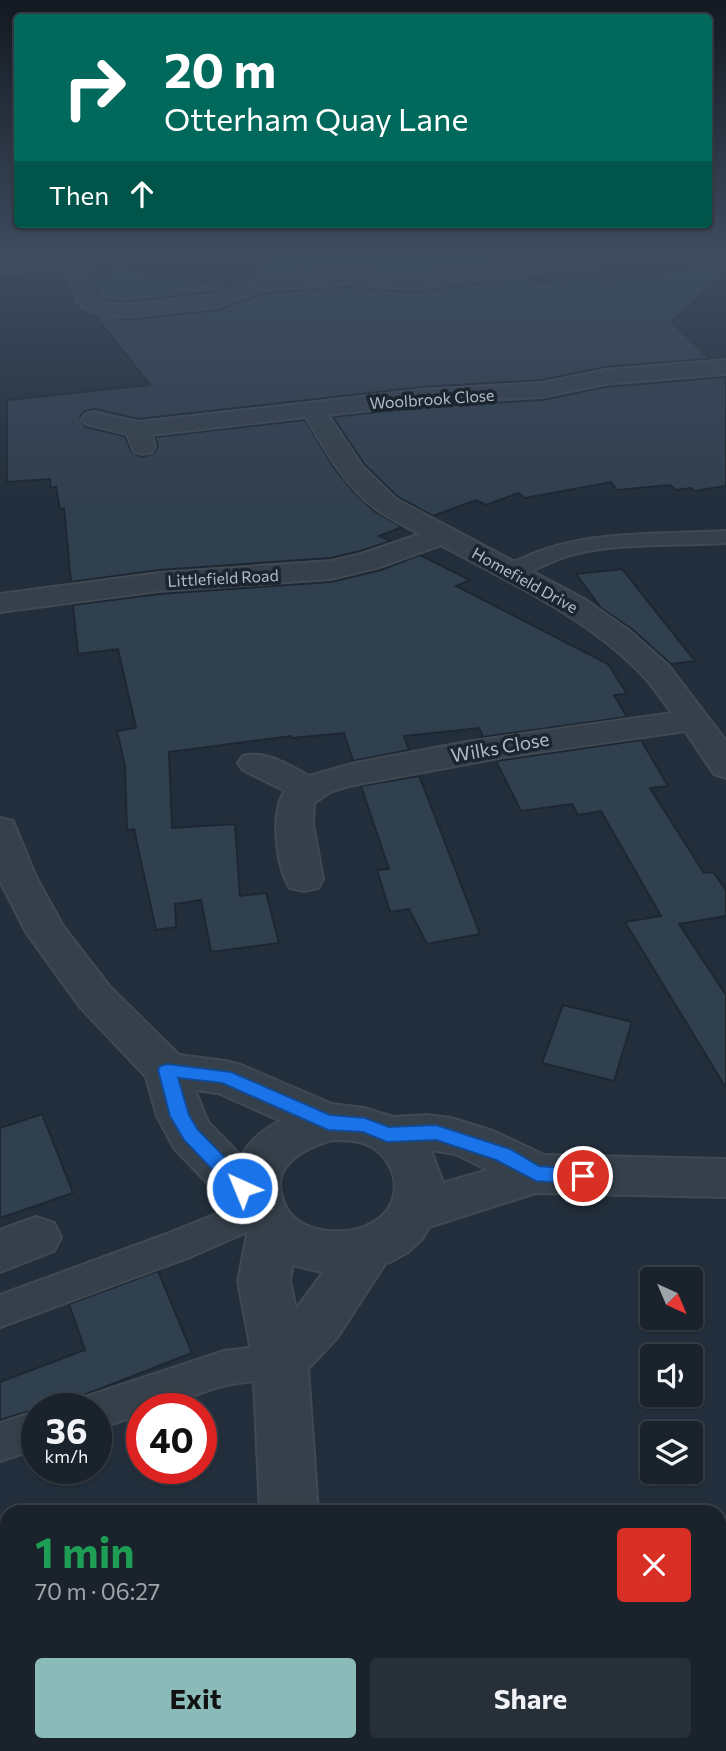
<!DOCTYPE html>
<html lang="en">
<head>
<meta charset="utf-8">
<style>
	:root { --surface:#1a222c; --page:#272f38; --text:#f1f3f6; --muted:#9fa4a9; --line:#383f48; --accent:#8bbbb9 }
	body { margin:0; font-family:Commissioner,sans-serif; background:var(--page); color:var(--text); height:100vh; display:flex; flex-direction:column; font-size:26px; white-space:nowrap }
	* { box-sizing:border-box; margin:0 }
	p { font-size:23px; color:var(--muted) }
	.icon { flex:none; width:38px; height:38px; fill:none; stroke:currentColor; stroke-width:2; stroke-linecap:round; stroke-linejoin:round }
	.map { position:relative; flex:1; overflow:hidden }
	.drawer { position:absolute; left:0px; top:1505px; width:726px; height:247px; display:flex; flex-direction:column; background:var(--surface); border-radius:21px 21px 0 0; box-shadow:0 2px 5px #0004,0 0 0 2px var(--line) }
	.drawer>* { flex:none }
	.banner { position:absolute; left:14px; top:14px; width:698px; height:214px; border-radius:7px; box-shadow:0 2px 5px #0004,0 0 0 2px var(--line); background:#00695c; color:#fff; overflow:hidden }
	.needle { width:46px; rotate:136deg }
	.fabs { position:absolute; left:640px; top:1267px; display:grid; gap:14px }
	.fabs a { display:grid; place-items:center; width:63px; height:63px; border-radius:7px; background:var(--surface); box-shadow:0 2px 5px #0004,0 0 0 2px var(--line); font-size:35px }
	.speed { position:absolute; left:21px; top:1393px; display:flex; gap:14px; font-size:35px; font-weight:700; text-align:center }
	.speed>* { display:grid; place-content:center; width:91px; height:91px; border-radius:50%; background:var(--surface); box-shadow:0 2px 5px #0004,0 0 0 2px var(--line); line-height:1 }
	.speed small { font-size:18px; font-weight:400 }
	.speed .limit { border:10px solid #d22; background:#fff; color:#111 }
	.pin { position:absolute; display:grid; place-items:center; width:60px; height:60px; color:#fff; margin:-30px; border:4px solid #fff; border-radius:50%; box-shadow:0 2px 7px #0007 }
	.me { position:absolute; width:77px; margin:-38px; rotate:316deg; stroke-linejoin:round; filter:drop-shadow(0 0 5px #0008) }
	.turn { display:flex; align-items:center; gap:24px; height:147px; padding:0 35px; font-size:32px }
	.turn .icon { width:91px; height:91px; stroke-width:2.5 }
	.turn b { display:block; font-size:49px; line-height:60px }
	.then { display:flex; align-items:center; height:66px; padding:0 35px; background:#0003; gap:14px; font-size:26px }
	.round { display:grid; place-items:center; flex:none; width:74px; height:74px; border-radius:7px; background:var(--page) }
	.headline { display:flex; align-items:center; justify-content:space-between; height:119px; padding:0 35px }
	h1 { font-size:42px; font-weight:700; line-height:52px; color:#1e9e55 }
	.primary-button { display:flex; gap:14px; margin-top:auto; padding:14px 35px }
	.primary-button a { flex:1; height:80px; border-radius:7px; background:var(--accent); color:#111; font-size:28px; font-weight:700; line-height:80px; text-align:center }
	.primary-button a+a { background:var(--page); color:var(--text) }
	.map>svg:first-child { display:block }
	.building { fill:#31404f; stroke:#1d2732; stroke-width:2 }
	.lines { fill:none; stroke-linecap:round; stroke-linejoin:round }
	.service-casing { stroke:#3f4954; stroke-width:4 }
	.minor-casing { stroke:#3f4954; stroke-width:4 }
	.tertiary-casing { stroke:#3f4954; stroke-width:4 }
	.service { fill:#36404b; fill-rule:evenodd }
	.minor { fill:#36404b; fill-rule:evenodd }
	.tertiary { fill:#36404b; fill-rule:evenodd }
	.route { fill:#1a73e8; stroke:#114b97; stroke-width:2 }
	.labels { text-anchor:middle; stroke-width:7; stroke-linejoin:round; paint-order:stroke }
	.far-street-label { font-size:16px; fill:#b1bbc7; stroke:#1b2530 }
	.street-label { font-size:19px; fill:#b1bbc7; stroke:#1b2530 }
</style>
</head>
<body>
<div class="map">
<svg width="726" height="1751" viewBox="0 0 726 1751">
	<rect width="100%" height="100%" fill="#222e3b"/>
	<path class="building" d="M271 257H496L505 262 413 274 345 269 278 274 250 280 212 292 128 302 108 300 98 296 93 280 117 268 227 286Z
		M726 265V272L672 322 710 359 605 367 542 380 422 387 138 419 95 409 85 411 80 417 85 427 125 436 132 453 142 457 154 453 158 446 155 437 305 420 334 468 353 491 374 511 402 527 379 536 391 541 360 551 331 558 159 570 71 582 64 508 60 509 56 487 51 488 50 479 7 482V400L150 385 94 314 128 320 216 310 263 294 278 292 345 287 413 292 528 277 538 283 595 275 604 280Z
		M726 377V486L695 491 691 488 676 490 670 485 617 490 611 482 525 498 518 493 486 505 476 500 433 516 398 497 365 465 333 417 422 407 543 400 605 387Z
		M420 555 470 580 456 586 608 664 627 694 614 695 627 717 483 737 479 728 404 736 409 750 353 761 344 733 292 738 291 736 169 752 172 828 235 824 240 896 266 893 279 943 211 952 201 900 175 904 176 927 156 930 134 829 127 830 125 766 117 731 136 728 118 649 78 654 73 605 159 594 331 582 381 570Z
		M622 569 695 661 671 664 633 630 601 608 576 574Z
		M641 740 668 786 650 788 704 873 713 872 726 890V916L679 924 726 995V1088L625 922 661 916 601 811 578 815 572 804 521 811 496 761Z
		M419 776 424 788 480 934 427 944 409 909 390 912 377 870 389 869 361 786Z
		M563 1005 632 1022 614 1081 542 1063Z
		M42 1114 73 1193 0 1218V1128Z
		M158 1271 192 1353 48 1409H36L0 1420V1382L85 1350 69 1304Z"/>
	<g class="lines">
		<g class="service-casing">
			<path id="service" d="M726 531V543C675 546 620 542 570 555 550 560 523 580 504 575L501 571C506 564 515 561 523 558 586 529 659 535 726 531Z
				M259 1197 272 1201 277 1211 272 1221 190 1257 0 1327V1295L164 1235Z
				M280 1344 294 1349 300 1361 294 1373C271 1382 246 1380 222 1386 195 1393 170 1409 142 1409V1414L96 1429V1409H77L82 1398 224 1351Z
				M37 1411V1449L0 1461V1423Z"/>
		</g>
		<g class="minor-casing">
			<path id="minor" d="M49 257H101L99 262 79 265 90 280 96 298 107 303 128 305 213 295 251 282 278 277 345 272 413 277 566 257 606 259 597 265 413 289 345 284 278 289 262 291 216 307 128 317 104 315 84 308 77 301 70 280 61 267 0 275V263Z
				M726 360V374L605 384 542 397 422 404 328 415 363 467 396 499 584 599 631 632 668 665 726 741V778L714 774 685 731 504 757 349 786 330 792 314 803 313 824 323 879 318 888 304 891 290 888C276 866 270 813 285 791L243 770 238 763 243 756C266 750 288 765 309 776L355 763 466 742 672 713C663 702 655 689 646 679 590 618 512 584 441 545L380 567 331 579 159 591 0 612V594L159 573 331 561 361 554 420 534C405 526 389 519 376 509 345 486 325 450 306 417L152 435 155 447 152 452 143 454 134 452 127 434 86 424 82 419 86 414 94 412 138 422 422 390 542 383 605 370Z
				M273 1210 291 1216 298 1230 290 1281 296 1309 353 1232 371 1226 389 1232 396 1247 337 1338 308 1369 318 1512H260L253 1361 238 1281 248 1230 255 1216Z
				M36 1217 54 1223 61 1237 54 1251 0 1272V1230Z
				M269 1745H335L336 1751H270Z"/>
		</g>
		<g class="tertiary-casing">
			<path id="tertiary" d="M0 818 13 821 36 877 63 926 110 987 179 1055 225 1061 241 1065 332 1104 364 1108 393 1117 426 1115 451 1118 493 1131 544 1155 726 1159V1197L536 1193 429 1227 422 1239 408 1252 390 1262 334 1275 284 1263 259 1247 238 1215 174 1148 157 1116 146 1077 80 1007 26 932 0 881ZM195 1090 218 1093 281 1121C265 1127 250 1141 241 1156L208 1122ZM331 1140C341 1140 353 1140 363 1143 387 1151 402 1179 391 1204 384 1218 368 1227 353 1230 322 1235 288 1227 281 1193 279 1184 280 1174 286 1167 297 1152 314 1146 331 1140ZM431 1150 455 1154 488 1170 443 1183Z"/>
		</g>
		<use href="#service" class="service"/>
		<use href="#minor" class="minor"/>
		<use href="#tertiary" class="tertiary"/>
	</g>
	<linearGradient id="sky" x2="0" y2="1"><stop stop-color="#131920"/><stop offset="0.51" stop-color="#3e4c60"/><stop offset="1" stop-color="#3e4c60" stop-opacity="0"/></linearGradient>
	<rect width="726" height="503" fill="url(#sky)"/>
	<path class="route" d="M167 1064 231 1072 330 1115 365 1118 389 1127 436 1125 510 1149 539 1166 590 1170 593 1176 590 1181 583 1184 536 1181 496 1160 436 1140 387 1142 363 1132 328 1130 222 1083 178 1078 189 1115 198 1130 249 1182 252 1188 249 1193 242 1196 235 1193 184 1140 170 1116 158 1070 160 1066Z"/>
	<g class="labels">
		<g class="far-street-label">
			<text transform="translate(432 399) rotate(-4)" y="6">Woolbrook Close</text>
			<text transform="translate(223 578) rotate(-3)" y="6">Littlefield Road</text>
			<text transform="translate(525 580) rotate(29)" y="6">Homefield Drive</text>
		</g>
		<g class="street-label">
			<text transform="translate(500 747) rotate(-10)" y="7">Wilks Close</text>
		</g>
	</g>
</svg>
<div class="fabs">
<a><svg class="needle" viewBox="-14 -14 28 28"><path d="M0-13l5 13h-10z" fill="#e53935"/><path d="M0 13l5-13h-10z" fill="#9fa4a9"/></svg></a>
<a><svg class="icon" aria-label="sound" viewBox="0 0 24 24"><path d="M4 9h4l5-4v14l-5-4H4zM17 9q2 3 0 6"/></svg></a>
<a><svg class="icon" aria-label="layers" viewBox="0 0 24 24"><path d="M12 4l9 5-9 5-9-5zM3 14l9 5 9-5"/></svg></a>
</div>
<div class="speed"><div>36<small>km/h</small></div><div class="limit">40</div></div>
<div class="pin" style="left:583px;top:1176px;background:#d93025"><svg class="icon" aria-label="arrive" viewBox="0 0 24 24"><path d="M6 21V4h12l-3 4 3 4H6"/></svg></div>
<svg class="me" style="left:242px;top:1188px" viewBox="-20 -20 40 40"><circle r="17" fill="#1a73e8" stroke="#fff" stroke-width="3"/><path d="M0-11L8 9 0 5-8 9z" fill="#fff"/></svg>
<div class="banner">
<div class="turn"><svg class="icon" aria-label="right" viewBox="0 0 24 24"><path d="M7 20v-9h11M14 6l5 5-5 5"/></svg><div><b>20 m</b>Otterham Quay Lane</div></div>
<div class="then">Then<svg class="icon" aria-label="ahead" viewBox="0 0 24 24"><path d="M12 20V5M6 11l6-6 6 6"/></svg></div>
</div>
<section class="drawer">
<div class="headline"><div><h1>1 min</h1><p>70 m · 06:27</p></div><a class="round" style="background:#d93025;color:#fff"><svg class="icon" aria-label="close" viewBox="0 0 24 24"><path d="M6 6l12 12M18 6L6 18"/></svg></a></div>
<div class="primary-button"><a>Exit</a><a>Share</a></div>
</section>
</div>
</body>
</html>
